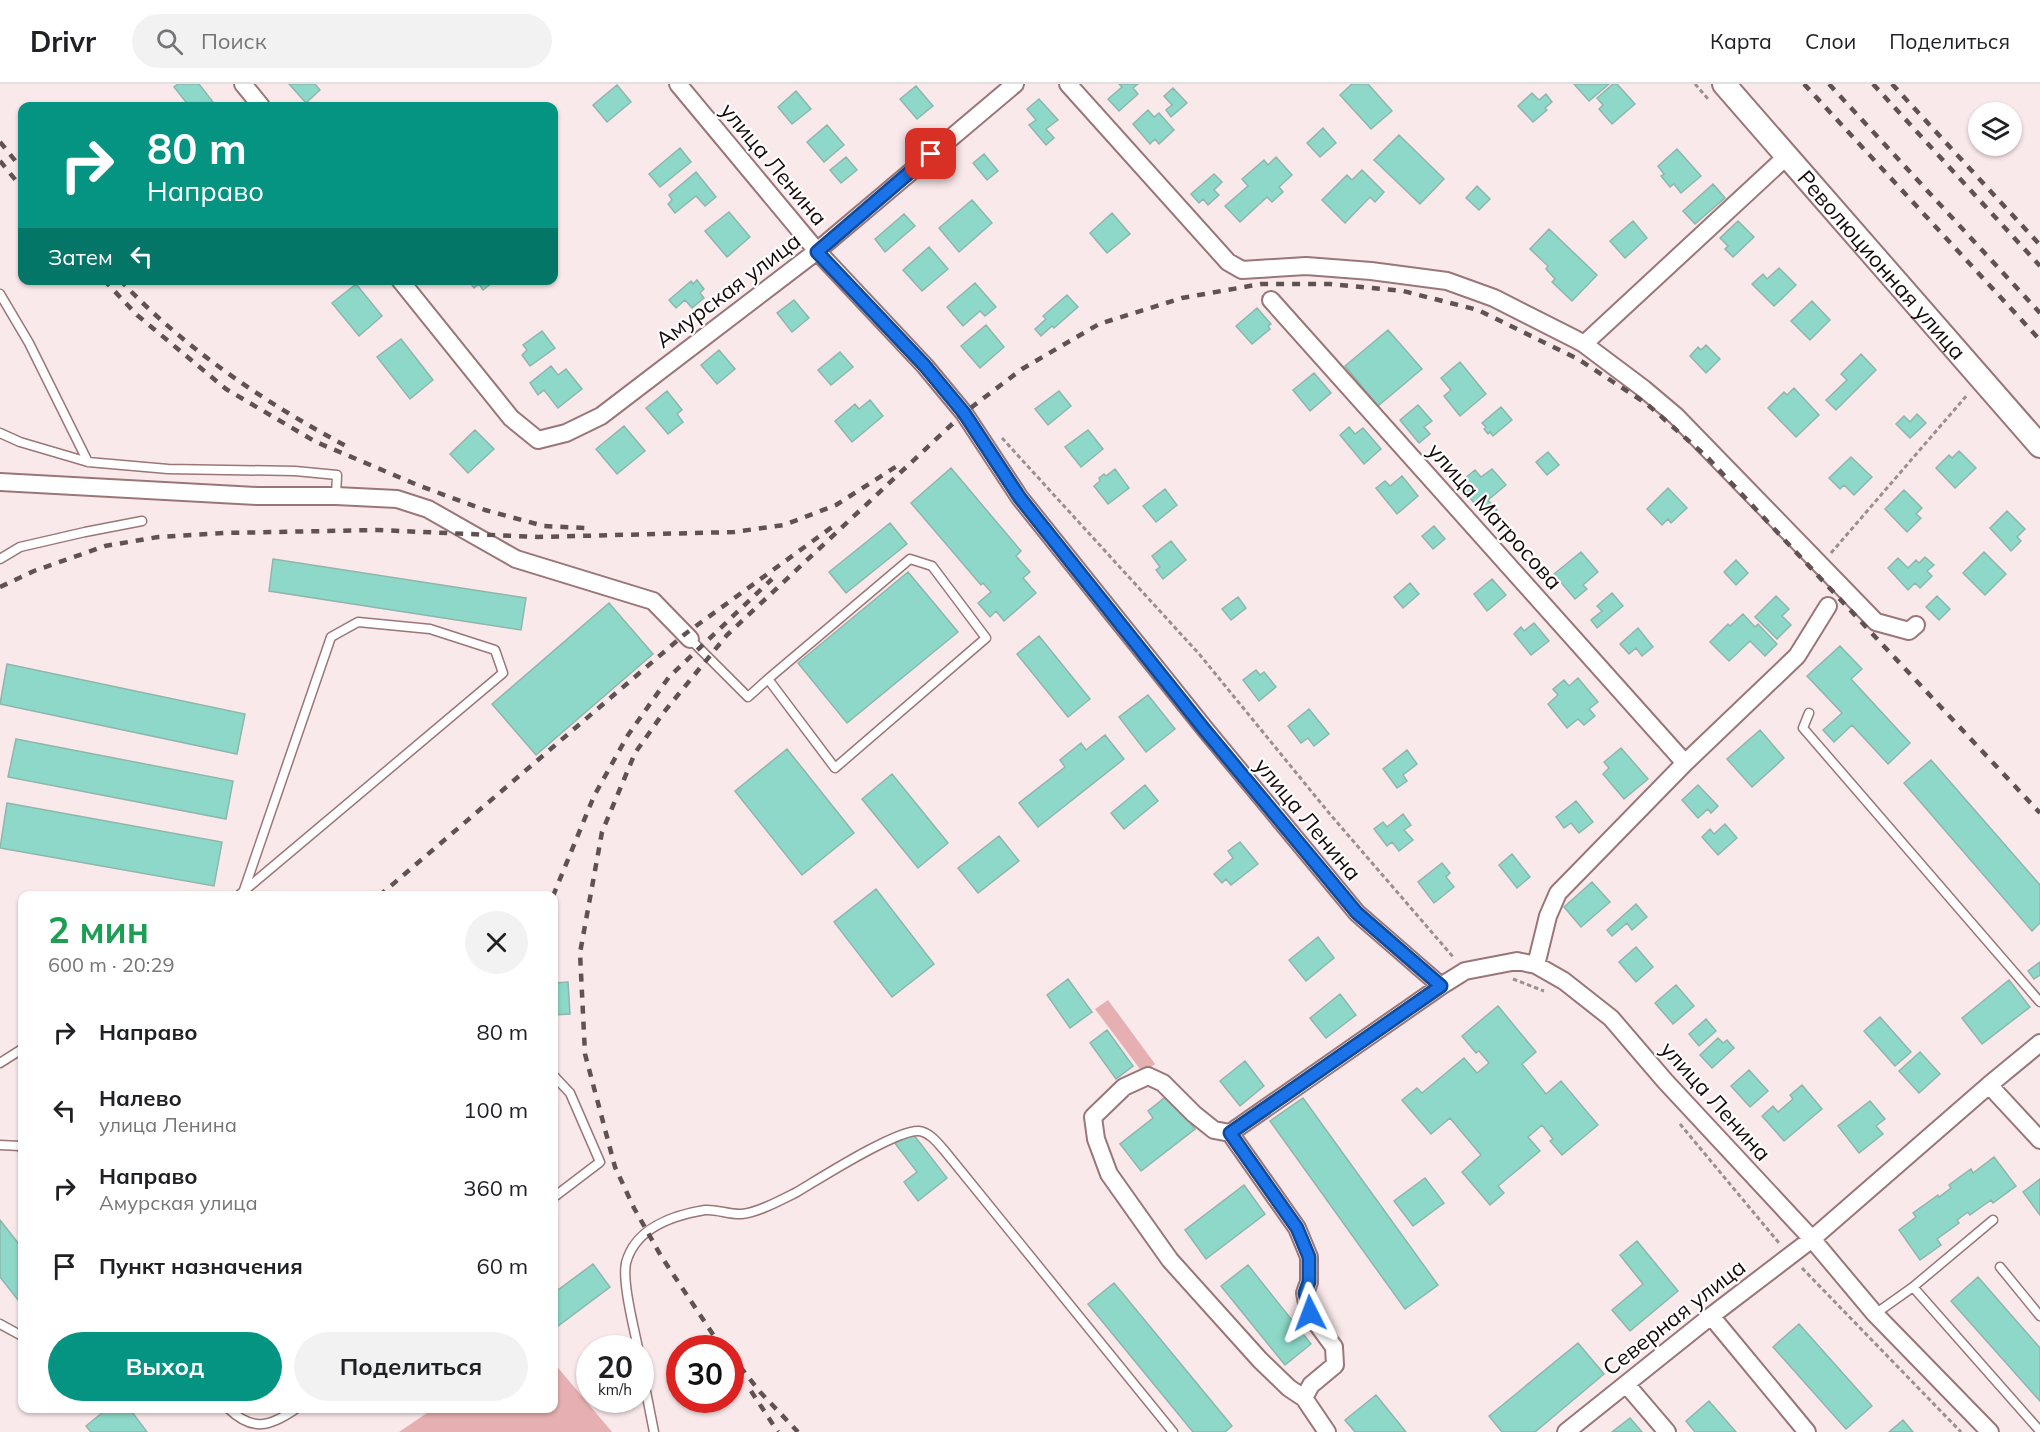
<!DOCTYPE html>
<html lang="ru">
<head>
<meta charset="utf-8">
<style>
	:root { --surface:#fff; --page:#f2f2f2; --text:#202124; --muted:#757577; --line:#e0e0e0; --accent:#059481 }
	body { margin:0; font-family:Mulish,sans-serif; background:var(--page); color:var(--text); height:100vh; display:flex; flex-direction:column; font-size:22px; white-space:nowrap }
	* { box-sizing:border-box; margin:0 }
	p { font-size:20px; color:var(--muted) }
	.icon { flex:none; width:33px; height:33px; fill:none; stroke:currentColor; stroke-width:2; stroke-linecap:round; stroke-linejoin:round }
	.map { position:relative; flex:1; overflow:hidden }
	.details { position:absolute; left:18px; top:807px; width:540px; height:522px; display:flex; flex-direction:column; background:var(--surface); border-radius:12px; box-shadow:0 2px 4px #0004 }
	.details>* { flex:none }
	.hud { position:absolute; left:18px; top:18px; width:540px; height:183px; border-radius:12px; box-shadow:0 2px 4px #0004; background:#059481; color:#fff; overflow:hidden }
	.buttons { position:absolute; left:1968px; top:18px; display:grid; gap:12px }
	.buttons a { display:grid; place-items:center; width:54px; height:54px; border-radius:50%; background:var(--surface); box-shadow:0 2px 4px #0004; font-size:30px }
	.speed { position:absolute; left:576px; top:1251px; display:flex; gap:12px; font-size:30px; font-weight:700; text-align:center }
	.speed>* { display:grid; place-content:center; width:78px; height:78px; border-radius:50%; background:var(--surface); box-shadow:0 2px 4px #0004; line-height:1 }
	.speed small { font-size:15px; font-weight:400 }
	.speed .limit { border:9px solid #d22; background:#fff; color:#111 }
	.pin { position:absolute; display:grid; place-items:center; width:51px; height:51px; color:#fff; margin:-26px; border-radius:12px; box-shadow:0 3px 9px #0006 }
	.me { position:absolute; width:66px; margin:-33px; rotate:357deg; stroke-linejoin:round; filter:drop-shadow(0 0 4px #0008) }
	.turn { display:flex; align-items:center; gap:21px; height:126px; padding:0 30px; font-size:27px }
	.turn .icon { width:78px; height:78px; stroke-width:2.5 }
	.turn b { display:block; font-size:42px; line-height:51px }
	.then { display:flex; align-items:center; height:57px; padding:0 30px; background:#0003; gap:12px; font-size:22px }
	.round { display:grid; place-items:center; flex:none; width:63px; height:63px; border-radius:32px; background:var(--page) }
	.overview { display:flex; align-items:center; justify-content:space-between; height:102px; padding:0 30px }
	h1 { font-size:36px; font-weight:700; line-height:45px; color:#1e9e55 }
	.button { display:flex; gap:12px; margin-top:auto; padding:12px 30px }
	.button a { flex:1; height:69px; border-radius:36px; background:var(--accent); color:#fff; font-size:24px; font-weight:700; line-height:69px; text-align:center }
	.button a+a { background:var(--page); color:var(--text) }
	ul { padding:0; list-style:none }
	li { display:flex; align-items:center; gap:18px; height:78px; padding:0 30px }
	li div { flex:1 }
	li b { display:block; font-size:22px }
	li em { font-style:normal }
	header { display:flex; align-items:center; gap:36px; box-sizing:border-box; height:84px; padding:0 30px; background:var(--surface); border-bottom:2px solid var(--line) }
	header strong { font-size:28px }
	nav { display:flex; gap:33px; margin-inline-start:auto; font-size:21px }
	.search { width:420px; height:54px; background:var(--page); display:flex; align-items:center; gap:15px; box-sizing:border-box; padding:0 21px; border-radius:33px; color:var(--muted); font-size:22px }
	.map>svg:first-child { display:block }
	.green { fill:#e6afb1 }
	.building { fill:#8dd8c8; stroke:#8eb6ad; stroke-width:1.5 }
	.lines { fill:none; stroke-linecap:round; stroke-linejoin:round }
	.service-casing { stroke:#9a7678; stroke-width:11 }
	.minor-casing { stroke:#9a7678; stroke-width:20 }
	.secondary-casing { stroke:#9a7678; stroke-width:26 }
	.path { stroke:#9e8f8f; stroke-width:3; stroke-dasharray:4.5 3; stroke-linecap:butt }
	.service { stroke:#fff; stroke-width:8 }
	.minor { stroke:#fff; stroke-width:16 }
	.secondary { stroke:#fff; stroke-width:22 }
	.rail { stroke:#605252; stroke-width:4.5; stroke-dasharray:8 8; stroke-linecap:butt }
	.route-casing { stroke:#114b97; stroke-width:15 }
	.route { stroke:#1a73e8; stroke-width:10 }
	.labels { text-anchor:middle; stroke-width:4.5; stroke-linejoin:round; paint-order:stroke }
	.street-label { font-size:22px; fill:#160a0a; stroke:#fff }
</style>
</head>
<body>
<header>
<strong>Drivr</strong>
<div class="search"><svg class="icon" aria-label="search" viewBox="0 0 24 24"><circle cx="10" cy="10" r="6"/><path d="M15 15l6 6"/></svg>Поиск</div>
<nav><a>Карта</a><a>Слои</a><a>Поделиться</a></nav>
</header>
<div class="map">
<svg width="2040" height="1348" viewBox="0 0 2040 1348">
	<rect width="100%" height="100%" fill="#fae9ea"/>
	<path class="green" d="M1108 916 1155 980 1143 989 1095 925Z
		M554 1279 612 1348H399L433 1325 554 1324Z"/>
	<path class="building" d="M178 0H199L216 22H189L174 3Z
		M289 0H315L320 6 306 19Z
		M1119 0H1138L1133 4 1138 10 1119 27 1108 15 1122 3Z
		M1352 0H1368L1392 27 1371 45 1340 11Z
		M1574 0H1609L1589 17Z
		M1613 0H1617L1635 20 1612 40 1599 25 1603 21 1597 14Z
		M617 1 631 18 607 38 593 21Z
		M916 2 933 22 917 35 900 15Z
		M1173 4 1187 19 1171 33 1166 26 1172 21 1164 12Z
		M796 7 811 25 792 40 778 23Z
		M1532 9 1539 16 1546 10 1552 18 1545 24 1547 26 1533 38 1518 22Z
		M1039 15 1058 36 1046 45 1054 54 1046 61 1029 41 1036 36 1027 25Z
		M1148 26 1154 33 1159 29 1174 46 1159 60 1155 55 1150 60 1133 40Z
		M827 41 844 61 824 78 807 58Z
		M1323 44 1336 59 1320 73 1307 59Z
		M1399 51 1444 95 1420 120 1374 76Z
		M680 64 691 78 660 103 649 90Z
		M1677 65 1701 92 1681 109 1674 100 1670 103 1661 92 1664 90 1658 82Z
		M984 70 998 87 987 96 973 79Z
		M846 73 857 86 841 99 830 86Z
		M1276 73 1292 91 1279 103 1283 108 1272 118 1267 113 1240 138 1225 122 1248 102 1242 95 1264 76 1268 81Z
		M1362 86 1384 108 1375 118 1370 113 1345 139 1322 116 1347 91 1352 96Z
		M696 88 716 113 705 122 696 112 675 129 668 120 672 116 669 111Z
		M1214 90 1222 98 1214 106 1219 111 1208 121 1203 115 1199 119 1191 110Z
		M1713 100 1725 114 1695 140 1683 127Z
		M1477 102 1490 115 1479 126 1466 114Z
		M972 116 992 139 959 168 939 144Z
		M729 128 750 153 727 173 705 147Z
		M1112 129 1130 150 1107 169 1090 149Z
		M904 130 915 142 885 168 875 155Z
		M1633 137 1647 154 1625 174 1610 157Z
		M1738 137 1754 153 1733 173 1725 165 1728 162 1720 154Z
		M1549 145 1597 191 1572 217 1552 198 1555 195 1546 185 1548 182 1530 165Z
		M929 163 948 185 922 207 903 186Z
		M1779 184 1796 201 1774 222 1752 200 1763 190 1767 195Z
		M468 196H496L483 206 479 200 474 204Z
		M697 196 704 205 700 209 704 214 692 224 685 216 676 224 669 216 691 197 693 200Z
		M975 199 996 223 985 232 980 227 963 242 947 223Z
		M356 200 382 232 359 252 332 219Z
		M1067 211 1078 223 1054 244 1052 242 1041 252 1035 245 1046 235 1043 232Z
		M794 216 809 234 792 248 777 229Z
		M1812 217 1830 236 1810 256 1791 237Z
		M1257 224 1271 240 1268 242 1270 245 1252 260 1236 242Z
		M986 241 1004 263 980 284 961 262Z
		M1388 246 1422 285 1378 322 1345 282Z
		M542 247 555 264 530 282 522 271 527 266 523 261Z
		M401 255 433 296 410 315 377 273Z
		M1706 261 1720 275 1706 289 1690 272 1698 263 1701 266Z
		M719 266 735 285 717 300 701 281Z
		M840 268 853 283 831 301 818 286Z
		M1861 270 1876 286 1836 326 1826 316 1847 296 1841 290Z
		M1460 278 1486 310 1460 332 1444 312 1451 306 1441 294Z
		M551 282 558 291 566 285 582 305 558 324 544 306 538 311 530 299Z
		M1314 289 1331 309 1310 327 1293 306Z
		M1794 304 1819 331 1796 353 1768 324 1784 308 1787 311Z
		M667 307 682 326 677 330 683 338 668 350 646 324Z
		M1059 307 1071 322 1048 341 1035 325Z
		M870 316 883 332 852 358 835 337 855 320 859 325Z
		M1418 321 1432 337 1424 343 1430 350 1419 359 1400 336Z
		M1501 323 1512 336 1493 352 1490 348 1488 350 1484 345 1486 343 1482 339Z
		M1917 330 1926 339 1910 354 1896 340 1904 332 1910 338Z
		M624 342 645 367 617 390 596 365Z
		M1349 343 1355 350 1363 344 1381 365 1364 380 1340 351Z
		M475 346 494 365 468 389 450 370Z
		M1088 346 1103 365 1081 383 1065 363Z
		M1959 367 1976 384 1955 404 1936 384 1949 371 1952 374Z
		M1548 368 1559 381 1547 391 1536 378Z
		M1851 373 1872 393 1854 411 1844 401 1840 405 1829 394Z
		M951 384 1021 467 1016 472 1030 488 1023 494 1036 509 1004 537 996 527 990 533 978 519 991 508 983 499 981 501 911 419Z
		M1115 385 1129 404 1108 420 1094 402 1100 397 1099 394 1104 390 1106 392Z
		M1492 385 1506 401 1488 416 1497 426 1487 434 1458 400 1475 386 1481 393Z
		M1402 392 1418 412 1397 430 1376 404 1385 397 1390 402Z
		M1668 404 1687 424 1671 439 1668 435 1662 441 1647 425Z
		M1165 405 1177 421 1156 438 1143 422Z
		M1904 406 1922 424 1916 430 1921 434 1907 448 1885 425Z
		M2007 427 2025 445 2017 453 2021 457 2011 467 1990 444Z
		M890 439 907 460 846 509 829 488Z
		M1434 442 1445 455 1433 465 1422 452Z
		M1171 457 1186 476 1163 495 1156 486 1160 483 1152 472Z
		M1581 468 1598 488 1583 501 1587 505 1575 515 1554 490Z
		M1984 468 2006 490 1985 511 1963 489Z
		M1925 473 1934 481 1927 487 1932 492 1920 504 1915 499 1908 506 1888 484 1898 474 1908 484 1916 476 1919 479Z
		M273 475 526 514 521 546 269 507Z
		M1736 476 1748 489 1736 501 1724 488Z
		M908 488 958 548 847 639 798 579Z
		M1492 495 1506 511 1487 527 1474 510Z
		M1410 499 1419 510 1403 524 1394 513Z
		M1612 509 1623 522 1597 544 1591 536 1602 527 1597 522Z
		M1776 512 1789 525 1782 532 1791 541 1777 555 1755 533Z
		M1937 512 1950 525 1939 536 1926 523Z
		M1238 513 1246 524 1231 536 1222 525Z
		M609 519 653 570 536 671 492 620Z
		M1743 530 1755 543 1758 540 1777 560 1765 572 1750 557 1729 577 1710 558 1728 540 1730 542Z
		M1534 539 1549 557 1531 571 1514 550 1521 543 1524 547Z
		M1638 544 1653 563 1642 572 1636 564 1629 570 1620 560Z
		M1039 552 1090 615 1068 633 1017 570Z
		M1840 562 1862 585 1851 595 1910 659 1888 680 1852 641 1834 658 1823 646 1842 629 1807 592Z
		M7 580 245 630 237 670 0 620Z
		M1256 586 1260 591 1264 588 1276 603 1259 617 1243 596Z
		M1578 594 1598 618 1589 625 1595 632 1584 641 1578 635 1567 644 1548 620 1558 611 1553 605 1564 596 1569 602Z
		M1148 611 1175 645 1146 668 1119 633Z
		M1309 625 1329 650 1314 662 1308 654 1301 659 1288 642Z
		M1760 646 1784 674 1752 703 1727 675Z
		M1105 651 1124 675 1038 743 1019 719 1065 683 1060 676 1081 659 1086 666Z
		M16 655 233 697 226 735 8 693Z
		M1621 664 1648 695 1624 715 1603 690 1609 684 1604 678Z
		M787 665 854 749 802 791 735 707Z
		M1407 666 1417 680 1403 691 1407 697 1397 704 1383 685Z
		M1931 676 2040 801V839L2032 847 1904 699Z
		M892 690 948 759 918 784 862 715Z
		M1145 701 1158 717 1124 745 1111 729Z
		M1698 701 1718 722 1711 729 1708 725 1698 734 1682 716Z
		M1576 717 1593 738 1579 749 1571 739 1564 744 1556 733Z
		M7 719 222 758 214 802 0 764Z
		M1403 730 1411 741 1404 746 1413 756 1399 767 1392 758 1387 762 1374 745 1383 738 1387 743Z
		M1725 740 1737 754 1718 771 1702 753 1710 745 1714 750Z
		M999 752 1019 777 978 809 958 784Z
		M1240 758 1258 780 1231 801 1226 795 1222 799 1214 790 1233 774 1228 767Z
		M1512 770 1530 793 1517 804 1499 781Z
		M1442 779 1450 789 1446 793 1454 803 1434 819 1418 798Z
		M1592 798 1610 818 1581 843 1564 823Z
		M876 805 934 880 892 913 834 838Z
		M1636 820 1647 833 1632 846 1627 839 1612 852 1607 846Z
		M1318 853 1334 874 1306 897 1289 876Z
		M1636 863 1653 883 1636 898 1619 878Z
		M2040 878V891L2034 895 2028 887Z
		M1068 895 1092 928 1070 944 1047 911Z
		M2009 896 2030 923 1982 960 1962 934Z
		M568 898 570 930 554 931V899Z
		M1676 901 1694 922 1673 940 1655 919Z
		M1340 910 1356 931 1326 954 1310 934Z
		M1498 922 1536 968 1522 980 1546 1010 1561 997 1598 1041 1562 1071 1550 1057 1553 1055 1542 1041 1528 1053 1540 1067 1498 1102 1504 1109 1490 1121 1462 1088 1481 1071 1450 1034 1431 1050 1402 1016 1417 1004 1422 1009 1464 974 1477 989 1489 979 1479 967 1476 969 1462 952Z
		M1880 933 1911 968 1895 982 1864 947Z
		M1706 935 1716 947 1699 962 1689 950Z
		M1107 946 1133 982 1116 995 1090 959Z
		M1718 954 1723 959 1727 956 1734 964 1712 984 1700 971Z
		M1920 968 1940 990 1919 1009 1899 987Z
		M1245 977 1264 1002 1240 1022 1220 997Z
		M1749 986 1768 1007 1750 1023 1731 1002Z
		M1802 1001 1822 1025 1784 1057 1762 1032 1773 1022 1778 1028 1793 1015 1790 1011Z
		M1168 1011 1195 1045 1141 1087 1120 1060 1153 1034 1148 1027Z
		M1303 1014 1438 1201 1405 1225 1270 1037Z
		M1870 1017 1885 1035 1876 1042 1883 1050 1859 1069 1838 1042Z
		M910 1046 947 1094 918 1117 904 1098 917 1088 894 1058Z
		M1994 1073 2016 1102 1993 1119 1991 1116 1970 1131 1968 1128 1957 1136 1959 1139 1937 1155 1941 1161 1920 1176 1899 1146 1916 1133 1913 1129 1938 1111 1939 1113 1951 1104 1949 1101 1971 1085 1973 1089Z
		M1425 1094 1444 1119 1413 1142 1394 1117Z
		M2040 1095V1131L2023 1108Z
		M1244 1101 1265 1130 1206 1175 1185 1146Z
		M0 1136 22 1164V1221L0 1193Z
		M1637 1157 1678 1207 1630 1247 1612 1226 1643 1200 1620 1171Z
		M593 1180 610 1203 554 1245V1209Z
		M1248 1181 1311 1260 1285 1281 1221 1202Z
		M1978 1193 2040 1264V1317L1951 1217Z
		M1114 1199 1232 1342 1225 1348H1193L1088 1220Z
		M1799 1240 1872 1322 1846 1345 1773 1263Z
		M1578 1259 1604 1290 1535 1348H1502L1489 1332Z
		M1376 1311 1406 1348H1355L1345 1336Z
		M1709 1317 1736 1348H1695L1686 1337Z
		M108 1324H129L147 1348H91L86 1342Z
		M1630 1334 1642 1348H1612Z
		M1903 1336 1913 1348H1889Z"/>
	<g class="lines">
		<g class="service-casing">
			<path id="service" d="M0 210 29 259 88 378
				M0 349 20 358 88 378 168 385 295 387 337 391 336 412
				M0 475 20 463 85 448 142 437
				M690 555 748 613 768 595 910 475 932 482 986 554 835 684 768 595
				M1809 629 1803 644 2040 918
				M238 812 503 589 495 566 430 545 358 538 331 553 244 806
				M0 979 22 965
				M554 992 570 1009 600 1078 554 1113
				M0 1061 20 1062 22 1065
				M2000 1183 2040 1232
				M1913 1203 1993 1136
				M1875 1230 1913 1203 2040 1347
				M0 1240 22 1252
				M638 1264C634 1244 622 1198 626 1179 635 1144 674 1131 705 1126 717 1125 730 1131 742 1130 759 1128 781 1116 797 1108 819 1095 897 1045 919 1047 929 1048 937 1058 944 1066L1173 1348
				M640 1277 654 1348
				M228 1324C252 1348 270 1343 297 1324"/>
		</g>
		<g class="minor-casing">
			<path id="minor" d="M243 0 261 22
				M678 0 817 167 925 282 964 329 1020 414 1205 645 1357 829 1441 902 1465 887 1517 877 1536 881 1564 897 1611 934 1665 997 1812 1155 1875 1230 1990 1348
				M1068 0 1228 178 1242 186 1306 182 1371 187 1447 197 1494 214 1575 255 1584 260 1644 305 1676 332 1876 538 1909 547 1916 541
				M400 196 511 334 538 356 566 349 601 332 817 167 1015 0
				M1271 216 1685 679
				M1584 260 1787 72
				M0 398 257 412H336L397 415 428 425 516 475 653 517 690 555
				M1536 881 1548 832 1558 809 1685 679 1797 572 1828 522
				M1989 1001 2040 1056
				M1230 1049 1214 1046 1194 1030 1163 999 1148 992 1124 1003 1093 1033 1096 1055 1109 1090 1170 1176 1260 1276 1289 1304 1304 1314
				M1711 1232 1807 1348
				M1626 1300 1667 1348
				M1327 1348 1304 1314 1311 1301 1335 1281 1334 1263 1309 1229 1305 1209 1309 1198V1173L1297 1144 1230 1049 1441 902
				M1566 1348 1711 1232 1812 1155 1989 1001 2040 959"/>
		</g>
		<g class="secondary-casing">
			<g id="secondary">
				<path id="s1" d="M1724 0 2040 362"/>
			</g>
		</g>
		<path class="path" d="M1695 0 1709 16
			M1002 354 1200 571 1329 729 1454 874
			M1831 469 1968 310
			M1513 895 1544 907
			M1680 1040 1779 1159
			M1802 1184 1961 1348"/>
		<use href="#service" class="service"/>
		<use href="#minor" class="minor"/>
		<use href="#secondary" class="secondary"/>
		<path class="rail" d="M1804 0 2040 256
			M1829 0 2040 229
			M1873 0 2040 182
			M1892 0 2040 161
			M0 58 22 85
			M0 77 22 104
			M104 196 137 231 226 305 316 358 420 402 485 426 544 442 585 444
			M120 196C185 265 264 318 346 362
			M0 503 34 487 105 462 158 453 224 449 378 446 538 453 734 448 784 441 836 421 897 382
			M379 812 685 550 832 443
			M553 812 594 712 628 651 669 593 772 495
			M722 1264 661 1172 634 1124 615 1083 585 970 580 869 602 748 635 669 664 628 727 551 964 329 1022 285 1099 240 1182 214 1261 200H1330L1403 207 1478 226 1578 275 1647 320 1707 373 2040 729
			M730 1270 761 1309 798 1348
			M751 1307 778 1348"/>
	</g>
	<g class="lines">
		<g class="route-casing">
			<path id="route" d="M931 70 817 168 925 282 964 329 1020 414 1204 645 1357 829 1441 902 1230 1049 1297 1144 1309 1173V1198L1305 1209 1310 1229"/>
		</g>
		<use href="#route" class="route"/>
	</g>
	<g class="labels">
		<g class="street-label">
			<text transform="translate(774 80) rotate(50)" y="8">улица Ленина</text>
			<text dy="8" stroke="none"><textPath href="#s1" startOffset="240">Революционная улица</textPath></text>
			<text transform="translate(728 206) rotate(-37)" y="8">Амурская улица</text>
			<text transform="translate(1495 432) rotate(48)" y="8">улица Матросова</text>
			<text transform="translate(1308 735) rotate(50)" y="8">улица Ленина</text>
			<text transform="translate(1716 1017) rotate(48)" y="8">улица Ленина</text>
			<text transform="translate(1674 1233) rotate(-38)" y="8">Северная улица</text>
		</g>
	</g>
</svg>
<div class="buttons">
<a><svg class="icon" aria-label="layers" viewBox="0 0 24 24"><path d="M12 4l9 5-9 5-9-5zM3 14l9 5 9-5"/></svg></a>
</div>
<div class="speed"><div>20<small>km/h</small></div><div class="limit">30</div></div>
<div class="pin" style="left:931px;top:70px;background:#d93025"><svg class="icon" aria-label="arrive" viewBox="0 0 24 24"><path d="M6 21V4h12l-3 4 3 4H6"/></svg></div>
<svg class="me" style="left:1310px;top:1229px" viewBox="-20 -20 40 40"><path d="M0-17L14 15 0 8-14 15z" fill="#1a73e8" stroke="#fff" stroke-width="4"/></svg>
<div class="hud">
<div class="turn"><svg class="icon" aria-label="right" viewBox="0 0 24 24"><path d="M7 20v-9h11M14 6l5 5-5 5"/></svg><div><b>80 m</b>Направо</div></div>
<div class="then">Затем<svg class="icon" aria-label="left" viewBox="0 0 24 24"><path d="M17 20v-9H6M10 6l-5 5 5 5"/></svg></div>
</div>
<section class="details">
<div class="overview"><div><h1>2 мин</h1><p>600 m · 20:29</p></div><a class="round"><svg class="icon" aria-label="close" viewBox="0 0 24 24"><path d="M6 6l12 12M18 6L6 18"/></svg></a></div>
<ul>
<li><svg class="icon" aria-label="right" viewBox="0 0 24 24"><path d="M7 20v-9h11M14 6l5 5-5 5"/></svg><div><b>Направо</b></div><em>80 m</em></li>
<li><svg class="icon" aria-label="left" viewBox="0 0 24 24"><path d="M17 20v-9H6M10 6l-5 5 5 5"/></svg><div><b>Налево</b><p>улица Ленина</p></div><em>100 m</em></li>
<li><svg class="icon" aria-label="right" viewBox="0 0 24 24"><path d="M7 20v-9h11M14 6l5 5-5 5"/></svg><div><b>Направо</b><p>Амурская улица</p></div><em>360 m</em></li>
<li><svg class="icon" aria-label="arrive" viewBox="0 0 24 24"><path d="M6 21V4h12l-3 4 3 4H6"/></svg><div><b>Пункт назначения</b></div><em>60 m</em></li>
</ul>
<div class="button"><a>Выход</a><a>Поделиться</a></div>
</section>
</div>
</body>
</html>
